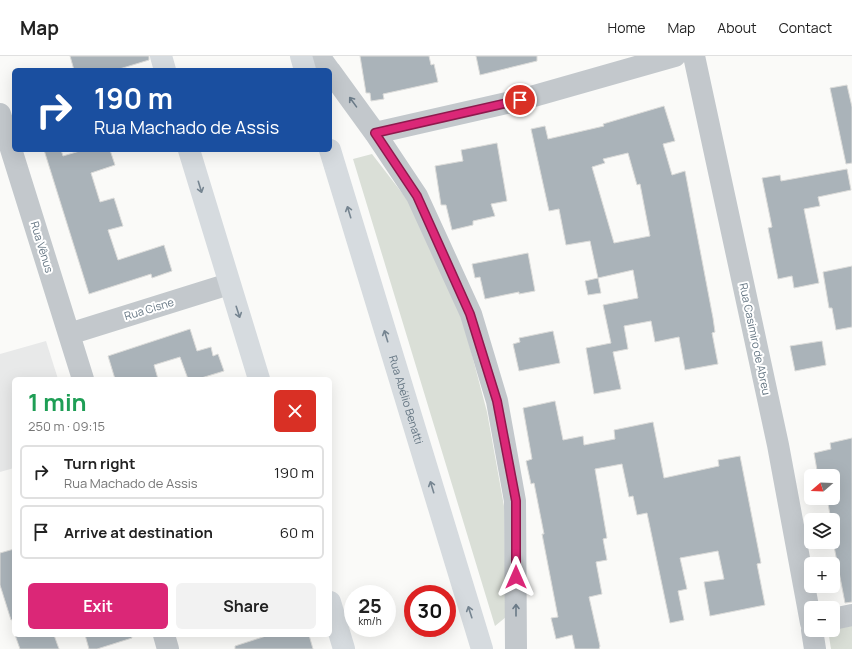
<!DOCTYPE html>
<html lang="en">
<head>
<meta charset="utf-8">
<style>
	:root { --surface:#fff; --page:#f2f2f2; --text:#222; --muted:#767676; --line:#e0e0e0; --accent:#db2777 }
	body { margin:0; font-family:Manrope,sans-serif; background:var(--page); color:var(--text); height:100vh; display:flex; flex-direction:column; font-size:15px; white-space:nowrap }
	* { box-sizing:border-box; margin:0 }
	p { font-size:13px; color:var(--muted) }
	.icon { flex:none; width:22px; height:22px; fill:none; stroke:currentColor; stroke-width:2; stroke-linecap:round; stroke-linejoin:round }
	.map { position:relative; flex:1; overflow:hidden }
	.drawer { position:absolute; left:12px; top:321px; width:320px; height:260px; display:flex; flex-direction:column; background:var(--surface); border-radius:6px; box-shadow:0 4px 16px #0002 }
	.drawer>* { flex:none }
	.guide { position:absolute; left:12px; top:12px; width:320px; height:84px; border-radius:6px; box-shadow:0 4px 16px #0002; background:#1a4fa0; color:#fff; overflow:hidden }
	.needle { width:26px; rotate:251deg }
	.fabs { position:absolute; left:804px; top:413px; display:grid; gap:8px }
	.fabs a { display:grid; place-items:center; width:36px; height:36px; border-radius:6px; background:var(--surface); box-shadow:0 4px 16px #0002; font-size:20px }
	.speed { position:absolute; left:344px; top:529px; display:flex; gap:8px; font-size:20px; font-weight:700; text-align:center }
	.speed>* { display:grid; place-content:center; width:52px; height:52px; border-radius:50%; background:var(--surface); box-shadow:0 4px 16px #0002; line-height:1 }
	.speed small { font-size:10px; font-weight:400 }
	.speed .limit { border:6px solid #d22; background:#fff; color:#111 }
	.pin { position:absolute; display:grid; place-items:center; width:34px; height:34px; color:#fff; margin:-17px; border:2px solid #fff; border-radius:50%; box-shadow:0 1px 4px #0007 }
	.me { position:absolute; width:44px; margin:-22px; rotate:0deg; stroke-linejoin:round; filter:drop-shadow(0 0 3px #0008) }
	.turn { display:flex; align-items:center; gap:14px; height:84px; padding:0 16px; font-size:18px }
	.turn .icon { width:52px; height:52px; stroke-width:2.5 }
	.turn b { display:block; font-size:28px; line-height:34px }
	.round { display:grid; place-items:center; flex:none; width:42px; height:42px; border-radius:6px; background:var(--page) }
	.summary { display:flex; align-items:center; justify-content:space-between; height:68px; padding:0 16px }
	h1 { font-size:24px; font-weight:700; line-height:30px; color:#1e9e55 }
	.primary-button { display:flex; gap:8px; margin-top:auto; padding:8px 16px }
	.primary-button a { flex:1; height:46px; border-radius:6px; background:var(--accent); color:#fff; font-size:16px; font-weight:700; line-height:46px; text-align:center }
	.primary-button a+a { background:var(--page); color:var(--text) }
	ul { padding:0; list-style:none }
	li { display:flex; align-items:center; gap:12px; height:54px; margin:0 8px 6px; padding:0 8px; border:2px solid var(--line); border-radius:6px }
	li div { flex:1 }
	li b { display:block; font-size:15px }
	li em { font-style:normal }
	header { display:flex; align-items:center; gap:24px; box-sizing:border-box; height:56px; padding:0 20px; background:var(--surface); border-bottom:1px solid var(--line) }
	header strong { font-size:19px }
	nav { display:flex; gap:22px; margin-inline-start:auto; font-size:14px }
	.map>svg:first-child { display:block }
	.built { fill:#e8e9e9 }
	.green { fill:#dadfd7 }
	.building { fill:#aab3b9; stroke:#dcdcda; fill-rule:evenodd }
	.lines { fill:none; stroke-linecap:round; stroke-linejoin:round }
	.minor { stroke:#c3c8cc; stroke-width:22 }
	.major { stroke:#d6dbdf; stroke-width:22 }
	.oneway { stroke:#6a7a87 }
	.oneway2 { stroke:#768591 }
	.route-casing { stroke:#8e194d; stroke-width:10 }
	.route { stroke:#db2777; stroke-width:7 }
	.labels { text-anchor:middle; stroke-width:4; stroke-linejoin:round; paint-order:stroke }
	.street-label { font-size:11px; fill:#657683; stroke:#fff }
</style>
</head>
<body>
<header>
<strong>Map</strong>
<nav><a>Home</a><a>Map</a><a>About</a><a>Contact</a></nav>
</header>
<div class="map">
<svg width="852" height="593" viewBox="0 0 852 593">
	<rect width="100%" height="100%" fill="#fafaf8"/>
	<path class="built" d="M46 285 58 323H14V412L0 416V298Z"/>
	<path class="green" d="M372 98 409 146 463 265 487 356 504 450 506 561 495 570 353 103Z
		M852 568V593H831L828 574Z"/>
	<path class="building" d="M70 0H149V4L116 14H74Z
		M360 0H429L431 9 434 8 438 26 383 38 384 43 371 45 370 37H366Z
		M476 0H537V5L480 19Z
		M847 29 852 51V107L846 108 830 32Z
		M664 50 675 85 663 88 672 119 685 115 713 262 715 276 712 277 718 308 685 314 679 281 655 286 651 265 624 270 628 293 613 296 621 333 594 338 586 292 611 287 603 249 638 242 633 214 598 222 590 185 566 189 559 153 549 155 531 73 545 70 548 83 604 70 603 68ZM628 97 637 129 640 128 650 180 614 187 592 111 605 107 603 103Z
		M497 87 507 145 491 148 495 160 473 165V169L452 174 446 149H441L435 110 463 105 461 94Z
		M44 94H61L63 100 83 94H110L115 109 91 117 100 146 114 142 123 170 108 174 118 204 164 189 172 215 152 222 151 218 89 238Z
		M847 113 851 134 818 141 820 150 804 153 819 227 794 232 792 220 778 223 768 172 772 171 762 122 780 119 781 125Z
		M528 197 535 235 519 238V236L485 243 480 221 475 222 472 208Z
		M852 210V271L836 274 832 252H829L823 216Z
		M598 222 601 237 588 239 585 225Z
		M190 273 197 295 211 291 213 300 218 298 224 315 198 323H188L180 301 154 309 158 323H115L108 300Z
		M553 275 560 307 519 315 513 288 520 286 519 282Z
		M822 285 826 309 795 315 790 290Z
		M555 345 563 384 583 380 584 389 615 383 614 374 653 366 664 422 719 410 718 404 740 400 761 507 757 508 765 549 710 560 704 526 724 523 718 495 680 502 687 533 678 535 684 564 670 567 647 457 637 459 633 440 629 441 622 408 595 413 607 482 603 483 607 504 596 506 602 538 589 541 600 590 599 593H575L572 579 556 583 551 562 558 561 542 478H544L534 427 531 428 526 405 532 403 523 352Z
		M852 382V546L845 547 833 485V464H831L827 442H833V420H818L814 397 831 393 830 387Z
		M14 493V563L11 564 0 529V497Z
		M15 579H54L59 593H20Z
		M85 579H131L132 582 97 593H89Z
		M269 579H309L313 593H235V590Z"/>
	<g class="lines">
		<path class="minor" d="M319 0 329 14
			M694 0 778 389 811 567
			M330 15 375 77 417 140 471 258 497 345 515 445 516 593
			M0 58 83 323
			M375 77 520 44 675 0
			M69 278 229 228
			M833 563 852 559
			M812 574 815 593
			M164 579 168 593"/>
		<g class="major">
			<path d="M161 0 165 14"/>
			<path d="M301 0 305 14"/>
			<path d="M189 94 259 323"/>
			<path id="s1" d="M330 94 482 593"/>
			<path d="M330 546 344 593"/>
		</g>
	</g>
	<defs><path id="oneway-shaft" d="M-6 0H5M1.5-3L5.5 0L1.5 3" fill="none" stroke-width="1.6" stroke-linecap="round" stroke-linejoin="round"/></defs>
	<g class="oneway">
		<use href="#oneway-shaft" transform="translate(353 46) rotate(-126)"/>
		<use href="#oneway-shaft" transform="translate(516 554) rotate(-90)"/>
	</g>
	<g class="oneway2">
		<use href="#oneway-shaft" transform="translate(200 131) rotate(73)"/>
		<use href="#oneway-shaft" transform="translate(349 156) rotate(-107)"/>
		<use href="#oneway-shaft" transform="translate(238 256) rotate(72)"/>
		<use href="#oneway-shaft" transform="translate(386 280) rotate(-107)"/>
		<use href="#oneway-shaft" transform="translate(432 431) rotate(-107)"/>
		<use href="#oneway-shaft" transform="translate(470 556) rotate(-108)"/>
	</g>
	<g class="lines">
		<g class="route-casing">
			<path id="route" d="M516 521V445L497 345 470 258 417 140 375 77 520 44"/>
		</g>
		<use href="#route" class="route"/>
	</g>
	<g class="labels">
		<g class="street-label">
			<text transform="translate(42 191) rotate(73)" y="4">Rua Vênus</text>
			<text transform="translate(149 253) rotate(-17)" y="4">Rua Cisne</text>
			<text transform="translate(755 283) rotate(78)" y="4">Rua Casimiro de Abreu</text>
			<text dy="4" stroke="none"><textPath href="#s1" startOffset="261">Rua Abélio Benatti</textPath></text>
		</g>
	</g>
</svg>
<div class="fabs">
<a><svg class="needle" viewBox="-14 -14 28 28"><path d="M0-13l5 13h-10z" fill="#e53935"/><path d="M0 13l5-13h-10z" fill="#767676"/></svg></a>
<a><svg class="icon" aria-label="layers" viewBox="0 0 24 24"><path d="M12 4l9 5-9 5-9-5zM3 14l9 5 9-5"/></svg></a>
<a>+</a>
<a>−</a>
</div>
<div class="speed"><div>25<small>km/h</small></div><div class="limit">30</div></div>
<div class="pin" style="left:520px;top:44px;background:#d93025"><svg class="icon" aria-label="arrive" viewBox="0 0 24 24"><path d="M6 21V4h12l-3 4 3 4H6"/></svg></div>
<svg class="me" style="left:516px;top:521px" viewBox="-20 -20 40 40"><path d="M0-17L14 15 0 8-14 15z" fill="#db2777" stroke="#fff" stroke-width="4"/></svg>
<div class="guide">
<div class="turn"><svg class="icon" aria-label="right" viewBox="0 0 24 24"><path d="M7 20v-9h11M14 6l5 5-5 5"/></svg><div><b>190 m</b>Rua Machado de Assis</div></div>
</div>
<section class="drawer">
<div class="summary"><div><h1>1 min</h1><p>250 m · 09:15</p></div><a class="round" style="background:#d93025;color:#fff"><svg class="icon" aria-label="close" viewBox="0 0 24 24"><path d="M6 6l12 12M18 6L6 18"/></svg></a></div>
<ul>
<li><svg class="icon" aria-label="right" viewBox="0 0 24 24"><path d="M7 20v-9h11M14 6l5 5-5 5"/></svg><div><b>Turn right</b><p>Rua Machado de Assis</p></div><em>190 m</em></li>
<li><svg class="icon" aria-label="arrive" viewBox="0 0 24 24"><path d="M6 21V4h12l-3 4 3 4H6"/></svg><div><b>Arrive at destination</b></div><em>60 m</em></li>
</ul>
<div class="primary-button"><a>Exit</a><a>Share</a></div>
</section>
</div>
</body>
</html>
